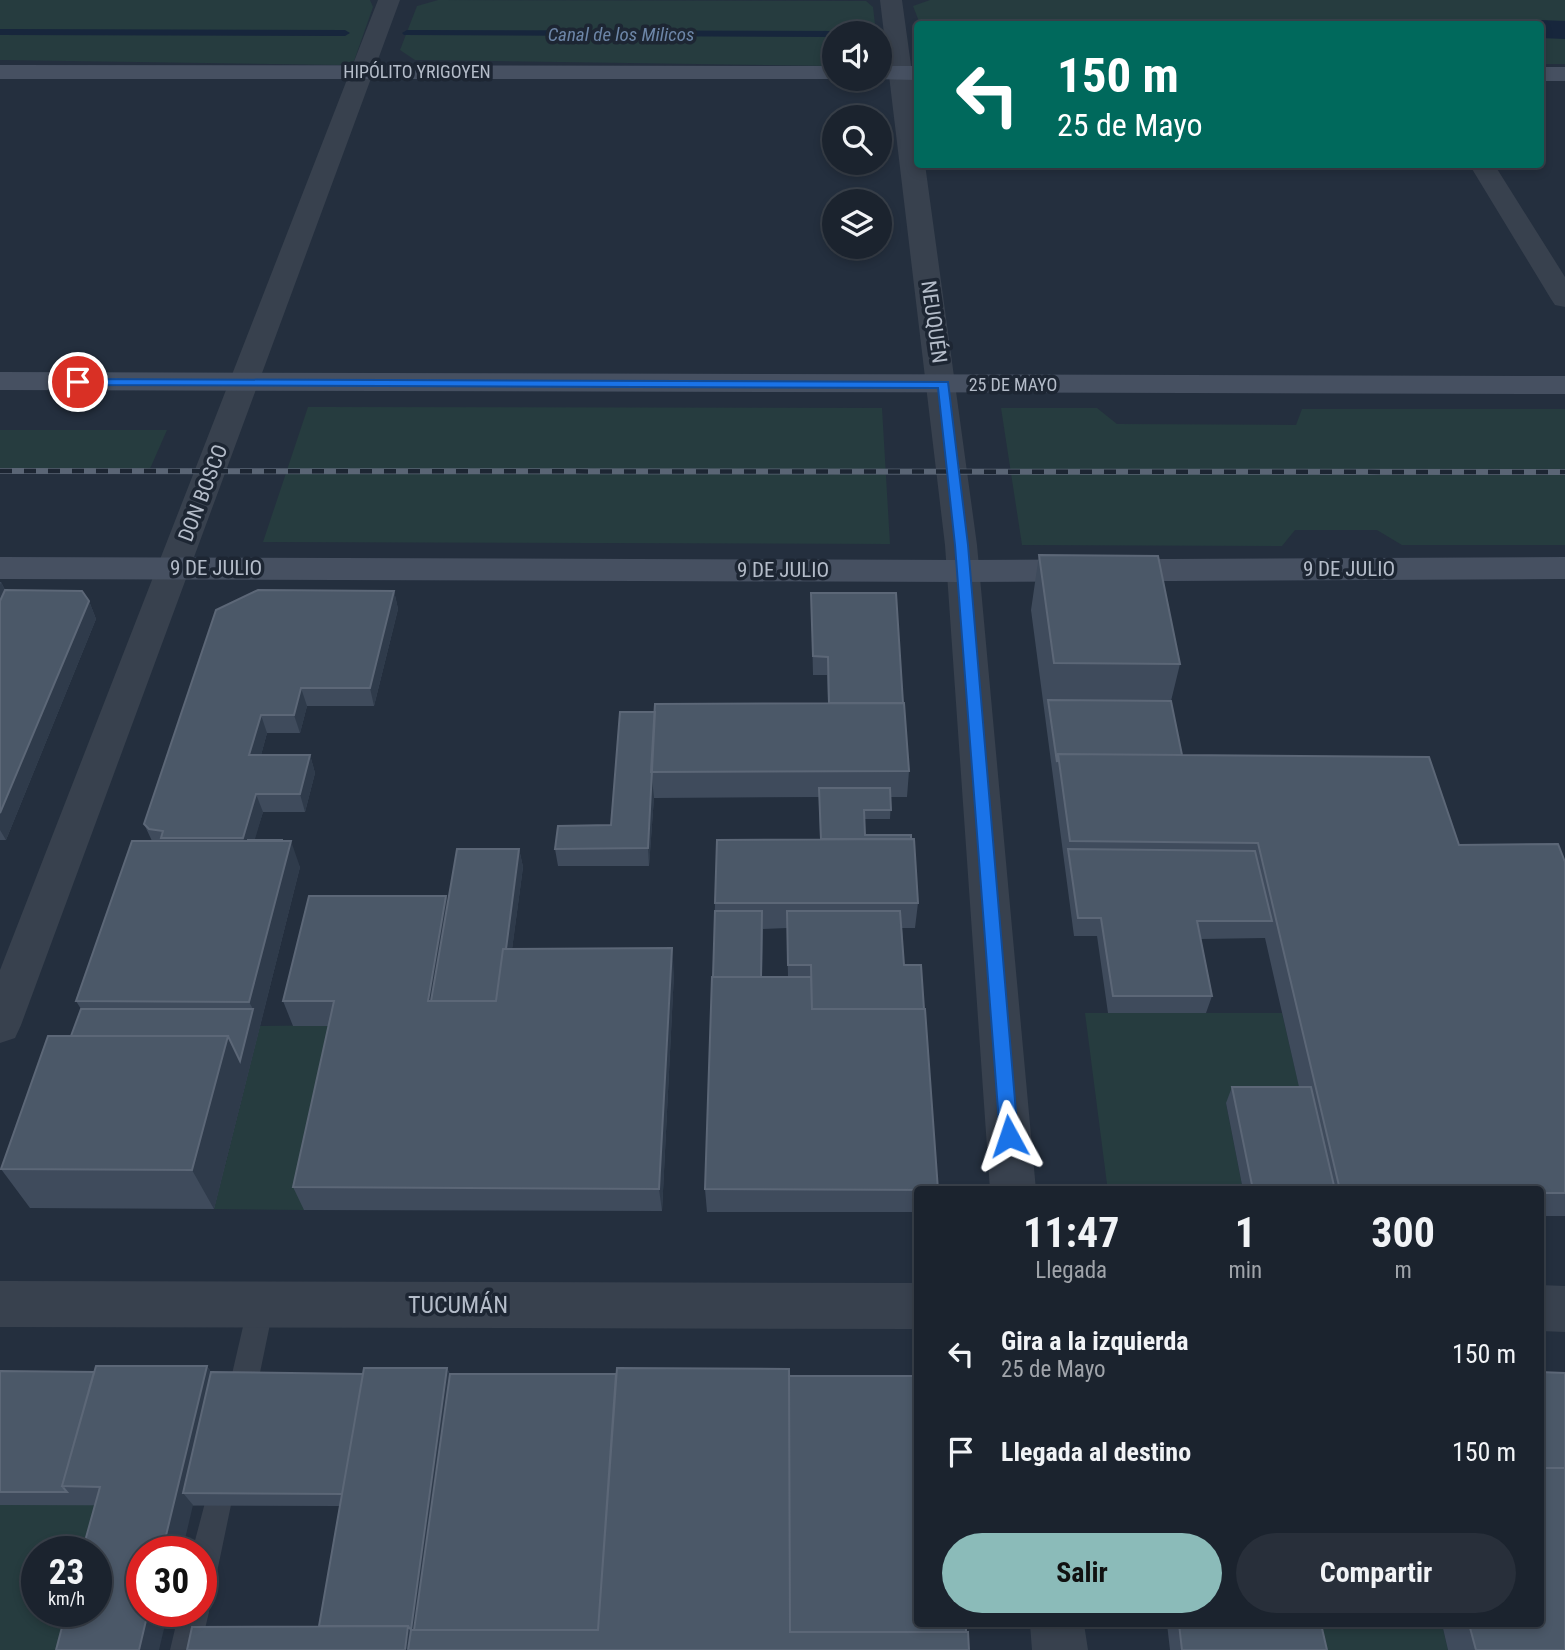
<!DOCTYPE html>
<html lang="es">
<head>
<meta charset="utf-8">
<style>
	:root { --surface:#1b232e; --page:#282f3a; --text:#f1f3f6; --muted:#a0a4aa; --line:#39404a; --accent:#8bbbb9 }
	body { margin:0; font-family:"Roboto Condensed",sans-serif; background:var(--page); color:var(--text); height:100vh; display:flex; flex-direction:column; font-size:26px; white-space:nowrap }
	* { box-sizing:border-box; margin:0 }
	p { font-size:23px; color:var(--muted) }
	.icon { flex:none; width:38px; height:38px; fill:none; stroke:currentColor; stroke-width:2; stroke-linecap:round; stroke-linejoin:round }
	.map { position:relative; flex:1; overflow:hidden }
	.sheet { position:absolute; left:914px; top:1186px; width:630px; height:441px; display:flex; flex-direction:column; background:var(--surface); border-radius:7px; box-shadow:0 4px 10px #0003,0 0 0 2px var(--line) }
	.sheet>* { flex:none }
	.hud { position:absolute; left:914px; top:21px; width:630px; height:147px; border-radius:7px; box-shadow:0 4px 10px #0003,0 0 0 2px var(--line); background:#00695c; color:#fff; overflow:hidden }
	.buttons { position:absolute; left:822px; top:21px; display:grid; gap:14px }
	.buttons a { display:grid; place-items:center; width:70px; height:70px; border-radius:50%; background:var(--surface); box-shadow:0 4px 10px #0003,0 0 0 2px var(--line); font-size:35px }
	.speed { position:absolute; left:21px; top:1536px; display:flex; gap:14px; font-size:35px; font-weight:700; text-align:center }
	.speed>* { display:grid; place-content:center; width:91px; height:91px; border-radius:50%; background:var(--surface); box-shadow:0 4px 10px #0003,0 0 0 2px var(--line); line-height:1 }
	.speed small { font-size:18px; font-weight:400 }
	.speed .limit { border:10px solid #d22; background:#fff; color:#111 }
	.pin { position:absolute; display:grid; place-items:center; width:60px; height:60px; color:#fff; margin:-30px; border:4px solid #fff; border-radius:50%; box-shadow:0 2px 7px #0007 }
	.me { position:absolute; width:77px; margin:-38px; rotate:355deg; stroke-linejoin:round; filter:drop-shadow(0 0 5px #0008) }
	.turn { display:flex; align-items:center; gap:24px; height:147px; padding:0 28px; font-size:32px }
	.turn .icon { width:91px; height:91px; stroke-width:2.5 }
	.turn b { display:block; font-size:49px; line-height:60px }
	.eta { display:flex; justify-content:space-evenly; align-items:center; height:119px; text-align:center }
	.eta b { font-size:42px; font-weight:700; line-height:49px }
	.primary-button { display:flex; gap:14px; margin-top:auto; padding:14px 28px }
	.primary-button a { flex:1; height:80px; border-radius:42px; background:var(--accent); color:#111; font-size:28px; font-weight:700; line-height:80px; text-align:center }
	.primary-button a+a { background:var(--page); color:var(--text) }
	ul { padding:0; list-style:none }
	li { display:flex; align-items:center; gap:21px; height:98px; padding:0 28px }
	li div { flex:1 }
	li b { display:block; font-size:26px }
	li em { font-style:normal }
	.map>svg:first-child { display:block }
	.green { fill:#263c3f }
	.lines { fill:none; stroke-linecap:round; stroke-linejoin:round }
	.stream { fill:#17263c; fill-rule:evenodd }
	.canal { fill:#17263c; fill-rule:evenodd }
	.lane { fill:#38414e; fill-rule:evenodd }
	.street { fill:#38414e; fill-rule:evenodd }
	.secondary { fill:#465061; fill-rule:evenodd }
	.rail-casing { stroke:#5a6575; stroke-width:6 }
	.rail { stroke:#1d2633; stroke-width:4.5; stroke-dasharray:12; stroke-linecap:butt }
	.wall { fill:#3f4b5c; fill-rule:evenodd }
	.shaded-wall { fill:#2f3b4b }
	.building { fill:#4b5868; stroke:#5c6777; stroke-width:2 }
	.route { fill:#1a73e8; stroke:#114b97; stroke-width:2 }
	.labels { text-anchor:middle; stroke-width:7; stroke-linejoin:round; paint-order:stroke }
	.far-street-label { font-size:18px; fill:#b4bcc9; stroke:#1d2633 }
	.far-water-label { font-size:19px; font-style:italic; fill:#6d86a8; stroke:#1d2633 }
	.street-label { font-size:21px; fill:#b4bcc9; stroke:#1d2633 }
	.near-street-label { font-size:24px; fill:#b4bcc9; stroke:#1d2633 }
</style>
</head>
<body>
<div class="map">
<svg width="1565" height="1650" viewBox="0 0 1565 1650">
	<rect width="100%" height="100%" fill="#242f3e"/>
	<path class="green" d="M0 0H370L373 7 354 61 339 65 0 60Z
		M438 0 866 1 873 7 876 33H835V66L415 60 400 50 417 6Z
		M930 0H1565V64H1540V24H920L913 6Z
		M308 407 882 408 890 544 263 542Z
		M1001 408H1097L1117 424 1296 425 1302 409H1565V545H1402L1377 530H1295L1282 546 1022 545Z
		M0 430H167L149 471H0Z
		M1085 1013H1282L1303 1103H1226L1243 1190H1116L1107 1184Z
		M343 1025 304 1210 214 1209 260 1026Z
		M0 1505H116L96 1552H37V1612H89L79 1650H0Z
		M1304 1624H1442L1448 1650H1309Z"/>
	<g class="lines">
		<path class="stream" d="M0 29 345 30 350 33 345 36 0 35Z
			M407 30 835 31 839 33H835V37L404 35 402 33Z"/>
		<path class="canal" d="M1540 20 1565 21V39L1540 38V24H1528Z"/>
		<path class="lane" d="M261 1293 270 1296 274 1305 257 1387 253 1396 243 1400 233 1396 229 1387 248 1305 252 1296Z
			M217 1491 227 1495 231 1505 216 1577 211 1587 201 1592V1552H192L207 1495Z
			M201 1600 209 1612 200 1650H170L179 1612H201Z"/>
		<path class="street" d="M378 0H400L21 1025 15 1038 0 1043V970Z
			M880 0H902L917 109V164H925L977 545 1036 1190H990L945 545Z
			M1469 164H1494L1565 277V307L1555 305 1551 299Z
			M0 1281 917 1283V1329L0 1327Z
			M1540 1285 1565 1286V1332L1540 1331Z
			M1030 1624H1084L1088 1650H1032Z"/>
		<path class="secondary" d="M0 65 835 66V79H840H0Z
			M880 66H917V80L875 79H880Z
			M1540 67H1565V81H1540Z
			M0 372 1565 376V394L0 390Z
			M0 557 963 560 1565 557V579L963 582 0 579Z"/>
		<g class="rail-casing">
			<path id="rail" d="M0 471 1565 472"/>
		</g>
		<use href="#rail" class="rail"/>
	</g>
	<path class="wall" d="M1039 555 1180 664 1171 701 1182 755 1459 845 1565 862V1216H1540V1190H1243L1226 1103 1232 1087H1299L1265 938 1201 939 1212 996 1206 1013H1108L1097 936H1074L1031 610Z
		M0 582H1L5 590 89 601 96 619 6 840H0Z
		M394 591 398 609 374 706H307L300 733H267L261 755H310L315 773 305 812H263L254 840 283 841 300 867 214 1209 30 1208 1 1169 71 1036 81 1009 76 1001 152 841 144 824Z
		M811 593 903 703 909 771 907 797H891L890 819H864L865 835 918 903 915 928H902L917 1190V1212H707L705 1189 713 977 715 903 820 839 819 797 654 798V797L649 866H558L555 849 611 825 655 712 828 703 827 675H813ZM787 928 788 977H762L763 929Z
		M519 849 523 867 512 949 674 973 662 1211 304 1210 293 1187 329 1026H293L283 1001 446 896 448 903Z
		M207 1366 211 1372 363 1374 447 1368 450 1374H616L789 1369 319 1626 340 1506 0 1505V1371L94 1372Z
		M1167 1624H1321L1327 1650H1170Z
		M1442 1624H1540L1565 1650H1448Z"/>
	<path class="shaded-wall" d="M1 582 14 608 0 637V585Z
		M394 591 398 609 374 706 370 688Z
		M89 601 96 619 6 840 0 830V813Z
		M301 688 307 706 300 733 294 715Z
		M261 715 267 733 256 773 249 755Z
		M310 755 315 773 305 812 300 794Z
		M652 779 654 797 649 866 648 848Z
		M256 794 263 812 250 856 243 838Z
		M291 841 300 867 214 1209 192 1170 228 1036 253 1009 249 1002Z
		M519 849 523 867 502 1025 498 1008Z
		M446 896 452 921 438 1009 428 1001Z
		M672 948 674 973 662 1211 659 1189Z
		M207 1366 220 1386 183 1493 193 1505 182 1552H162Z
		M447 1368 455 1388 420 1650H405Z
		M148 1612H168L159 1650H139Z"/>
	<path class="building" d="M1039 555 1158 556 1180 664 1054 663Z
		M5 590 82 591 89 601 0 813V601Z
		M258 590 394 591 370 688H301L294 715H261L249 755H310L300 794H256L243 838H161L163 831 149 829 144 824 216 610Z
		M811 593H896L903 703H829L828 657 813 656Z
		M1048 700 1171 701 1182 755 1058 754 1057 762Z
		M904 703 909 771 651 772 655 704Z
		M620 712H655L648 848 555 849 558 826 611 825Z
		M1058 754 1429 757 1459 845 1558 844 1565 862V1193H1540V1190H1340L1258 843 1070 841Z
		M819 788H890L891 810H864L865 835H911V839H821Z
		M914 839 918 903H715L717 840Z
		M248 840H282V841H248Z
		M132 841H291L249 1002 76 1001Z
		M457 849H519L506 949H503L496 1001H431Z
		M1068 849 1255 851 1272 921H1197L1212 996H1113L1101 918H1078Z
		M309 896H446L428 1001H496L503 949 672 948 659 1189 293 1187 334 1001H283Z
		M715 911H762L761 977H713Z
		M787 911H900L904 965H921L924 1009H812L811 965H788Z
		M712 977H811L812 1009H925L938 1190 705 1189Z
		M81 1009H253L240 1061 228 1036H71Z
		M48 1036H228L192 1170 1 1169Z
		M1232 1087H1311L1335 1190H1253Z
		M96 1366H207L162 1552H142V1612H148L139 1650H56L66 1612H96V1552H82L100 1487 62 1486Z
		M364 1368H447L411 1630 408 1626H319Z
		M617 1368 789 1369 790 1632H968L969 1650H408L411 1630H598Z
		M0 1371 94 1372 62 1486 67 1492H0Z
		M211 1372 363 1374 342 1494 183 1493Z
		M1540 1372 1565 1373V1468H1540Z
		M450 1374H616L598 1630H414Z
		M789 1376H917V1624H966V1632H790Z
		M1540 1468H1565V1650H1476L1469 1624H1540Z
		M1179 1624H1321L1327 1650H1182Z
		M408 1626 405 1650H187L192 1627Z"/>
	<path class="route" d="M73 379 948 382 968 545 1018 1136 1016 1142H1002L1000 1136 955 545 938 388 78 385 73 384Z"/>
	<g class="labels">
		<g class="far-street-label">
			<text x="417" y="78">HIPÓLITO YRIGOYEN</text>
			<text x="1013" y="391">25 DE MAYO</text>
		</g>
		<g class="far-water-label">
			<text x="621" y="41">Canal de los Milicos</text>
		</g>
		<g class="street-label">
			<text transform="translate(934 322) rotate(82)" y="7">NEUQUÉN</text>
			<text transform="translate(203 493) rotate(-69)" y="7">DON BOSCO</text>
			<text x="216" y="575">9 DE JULIO</text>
			<text x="1349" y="576">9 DE JULIO</text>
			<text x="783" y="577">9 DE JULIO</text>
		</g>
		<g class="near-street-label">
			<text x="458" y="1313">TUCUMÁN</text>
		</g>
	</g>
</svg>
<div class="buttons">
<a><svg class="icon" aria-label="sound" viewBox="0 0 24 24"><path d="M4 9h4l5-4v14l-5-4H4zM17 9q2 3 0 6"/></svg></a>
<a><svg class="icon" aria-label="search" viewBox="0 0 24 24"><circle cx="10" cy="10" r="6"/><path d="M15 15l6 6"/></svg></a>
<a><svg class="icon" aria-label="layers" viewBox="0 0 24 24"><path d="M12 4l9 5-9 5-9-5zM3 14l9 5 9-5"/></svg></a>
</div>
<div class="speed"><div>23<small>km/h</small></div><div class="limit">30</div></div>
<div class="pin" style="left:78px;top:382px;background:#d93025"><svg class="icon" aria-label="arrive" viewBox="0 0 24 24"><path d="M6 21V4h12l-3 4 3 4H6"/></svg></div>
<svg class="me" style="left:1009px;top:1136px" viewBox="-20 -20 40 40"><path d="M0-17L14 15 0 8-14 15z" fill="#1a73e8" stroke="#fff" stroke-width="4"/></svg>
<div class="hud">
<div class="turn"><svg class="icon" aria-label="left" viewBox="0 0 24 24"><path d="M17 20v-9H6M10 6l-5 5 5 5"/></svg><div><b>150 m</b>25 de Mayo</div></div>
</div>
<section class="sheet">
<div class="eta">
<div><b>11:47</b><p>Llegada</p></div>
<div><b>1</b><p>min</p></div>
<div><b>300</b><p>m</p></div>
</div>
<ul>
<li><svg class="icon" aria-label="left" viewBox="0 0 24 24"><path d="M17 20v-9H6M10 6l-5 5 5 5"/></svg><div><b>Gira a la izquierda</b><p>25 de Mayo</p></div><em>150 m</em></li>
<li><svg class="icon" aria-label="arrive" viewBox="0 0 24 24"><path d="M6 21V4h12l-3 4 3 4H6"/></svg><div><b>Llegada al destino</b></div><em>150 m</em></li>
</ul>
<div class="primary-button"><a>Salir</a><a>Compartir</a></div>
</section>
</div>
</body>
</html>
